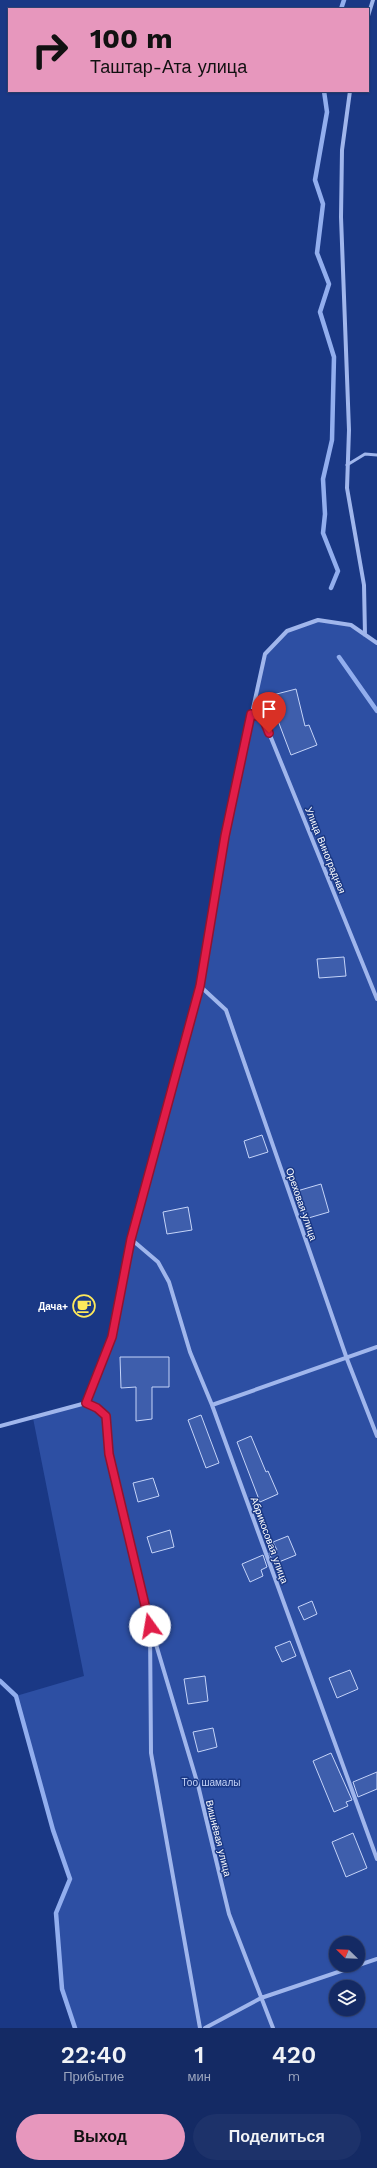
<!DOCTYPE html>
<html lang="ru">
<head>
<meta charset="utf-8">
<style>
	:root { --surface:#142a64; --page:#1d326a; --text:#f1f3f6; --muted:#9da7bf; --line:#334678; --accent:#e797bd }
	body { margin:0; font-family:"Work Sans",sans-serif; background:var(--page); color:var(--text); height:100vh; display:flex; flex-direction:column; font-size:15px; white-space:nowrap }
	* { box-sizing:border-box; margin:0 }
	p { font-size:13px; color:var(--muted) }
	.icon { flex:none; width:22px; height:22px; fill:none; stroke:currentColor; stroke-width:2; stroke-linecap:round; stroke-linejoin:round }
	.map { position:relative; height:2028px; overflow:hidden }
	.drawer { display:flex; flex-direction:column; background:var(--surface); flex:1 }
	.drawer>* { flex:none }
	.top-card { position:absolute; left:8px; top:8px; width:361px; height:84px; border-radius:0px; box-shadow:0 1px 3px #0004,0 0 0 1px var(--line); background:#e797bd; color:#111; overflow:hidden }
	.needle { width:26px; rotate:293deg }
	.tools { position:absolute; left:329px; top:1936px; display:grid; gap:8px }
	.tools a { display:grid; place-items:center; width:36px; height:36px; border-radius:50%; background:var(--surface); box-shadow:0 1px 3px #0004,0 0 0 1px var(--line); font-size:20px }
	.pin { position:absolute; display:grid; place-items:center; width:34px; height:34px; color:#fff; margin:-41px -17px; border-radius:50% 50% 50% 0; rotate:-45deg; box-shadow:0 0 4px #0007 }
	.pin .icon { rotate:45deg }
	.me { position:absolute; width:44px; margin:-22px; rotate:347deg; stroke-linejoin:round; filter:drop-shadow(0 0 3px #0008) }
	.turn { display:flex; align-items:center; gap:14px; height:84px; padding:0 16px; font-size:18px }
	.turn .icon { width:52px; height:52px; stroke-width:2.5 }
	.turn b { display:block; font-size:28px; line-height:34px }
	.eta { display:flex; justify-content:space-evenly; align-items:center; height:68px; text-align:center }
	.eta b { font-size:24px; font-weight:600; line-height:28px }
	.cta { display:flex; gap:8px; margin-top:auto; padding:8px 16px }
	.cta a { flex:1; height:46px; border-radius:24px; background:var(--accent); color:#111; font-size:16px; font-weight:600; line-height:46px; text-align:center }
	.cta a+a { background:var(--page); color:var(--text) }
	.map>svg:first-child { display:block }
	.green { fill:#2d4fa3; fill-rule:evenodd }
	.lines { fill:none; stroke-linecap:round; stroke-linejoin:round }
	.stream { stroke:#92aeee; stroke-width:4.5 }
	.building { fill:#3e5eac; stroke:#c5d4f9 }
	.lane { stroke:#a0b6ec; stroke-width:3 }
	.street { stroke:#a0b6ec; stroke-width:4 }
	.route-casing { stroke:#92132f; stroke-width:10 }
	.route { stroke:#e11d48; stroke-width:7 }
	.labels { text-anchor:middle; stroke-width:3; stroke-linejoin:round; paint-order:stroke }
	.street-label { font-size:10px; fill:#fff; stroke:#1a3885 }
	.poi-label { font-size:10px; font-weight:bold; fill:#fff; stroke:#1a3885; text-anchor:end }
	.park-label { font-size:10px; fill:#c5d4f9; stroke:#1a3885 }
</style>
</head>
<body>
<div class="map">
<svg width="377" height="2028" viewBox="0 0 377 2028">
	<rect width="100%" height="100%" fill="#1a3885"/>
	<path class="green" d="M318 620 351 625 377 643V2028H75L62 1989 56 1913 70 1879 53 1830 16 1696 84 1676 33 1418 86 1403 112 1337 131 1239 200 986 225 836 265 654 287 631ZM336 1943H358V1965H336ZM336 1987H358V2009H336Z"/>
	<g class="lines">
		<path class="stream" d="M341 9 344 0
			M324 91 327 112 315 180 323 204 317 253 329 284 320 312 334 357 332 440 323 479 325 514 323 533 338 571 331 588
			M339 657 377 711
			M0 1681 16 1696 53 1830 70 1879 56 1913 62 1989 75 2028"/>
	</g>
	<path class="building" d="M296 689 305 726 309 725 317 745 291 755 277 718 270 719 265 697Z
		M344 957 346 976 319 978 317 959Z
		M262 1135 268 1152 249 1158 244 1141Z
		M321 1184 329 1212 305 1219 297 1191Z
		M188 1207 192 1230 167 1234 163 1212Z
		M120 1357H169V1387H152V1419L136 1421V1387L121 1388Z
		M201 1415 219 1463 206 1468 188 1420Z
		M251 1436 266 1472 268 1471 278 1494 260 1502 237 1442Z
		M153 1478 159 1496 138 1502 133 1483Z
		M170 1530 174 1547 152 1553 147 1537Z
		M288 1536 296 1555 274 1564 269 1553 277 1550 273 1542Z
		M263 1555 267 1567 261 1570 263 1576 250 1582 242 1564Z
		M312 1601 317 1614 304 1620 298 1607Z
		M290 1641 296 1656 282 1662 275 1647Z
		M350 1670 358 1689 337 1698 329 1678Z
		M205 1676 208 1701 188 1704 184 1679Z
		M213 1728 217 1747 198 1752 193 1732Z
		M331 1753 352 1800 346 1802 348 1806 334 1812 313 1761Z
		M377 1772V1789L358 1797 353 1782Z
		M353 1833 367 1868 346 1877 332 1842Z"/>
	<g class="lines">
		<path class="lane" d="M347 465 365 454 377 455"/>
		<path class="street" d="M368 16 373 0
			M350 91 342 150 341 217 349 430 347 488 364 585 365 635
			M251 714 263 718 377 999
			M200 986 226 1010 347 1359 377 1436
			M131 1239 158 1262 169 1282 190 1352 212 1405 377 1859
			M86 1403 97 1408 106 1416 109 1454 150 1626 151 1753 200 2028
			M212 1405 377 1347
			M0 1426 86 1403 112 1337 131 1239 200 986 225 836 265 654 287 631 318 620 351 625 377 643
			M152 1631 198 1785 229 1914 273 2028
			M205 2028 261 1998 377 1959"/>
	</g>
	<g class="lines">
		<g class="route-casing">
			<path id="route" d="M150 1626 109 1454 106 1416 97 1408 86 1403 112 1337 131 1239 200 986 225 836 251 714 263 718 269 733"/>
		</g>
		<use href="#route" class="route"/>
	</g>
	<defs>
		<g id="cafe-ring" transform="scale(1.15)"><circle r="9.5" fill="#1a3885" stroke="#fee95b" stroke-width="1.5"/><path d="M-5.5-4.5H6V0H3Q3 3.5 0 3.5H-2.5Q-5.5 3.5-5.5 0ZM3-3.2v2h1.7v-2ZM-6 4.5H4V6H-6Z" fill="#fee95b"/></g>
	</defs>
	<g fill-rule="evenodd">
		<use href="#cafe-ring" x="84" y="1306"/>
	</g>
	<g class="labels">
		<g class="street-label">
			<text transform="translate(326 850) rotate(68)" y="4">Улица Виноградная</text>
			<text transform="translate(302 1204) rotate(71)" y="4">Ореховая улица</text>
			<text transform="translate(270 1540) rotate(70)" y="4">Абрикосовая улица</text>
			<text transform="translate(219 1838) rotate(76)" y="4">Вишнёвая улица</text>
		</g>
		<g class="poi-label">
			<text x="68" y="1310">Дача+</text>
		</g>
		<g class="park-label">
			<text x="211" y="1786">Тоо шамалы</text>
		</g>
	</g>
</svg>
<div class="tools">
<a><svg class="needle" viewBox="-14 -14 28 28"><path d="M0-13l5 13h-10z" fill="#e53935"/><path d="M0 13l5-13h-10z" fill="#9da7bf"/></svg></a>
<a><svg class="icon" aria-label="layers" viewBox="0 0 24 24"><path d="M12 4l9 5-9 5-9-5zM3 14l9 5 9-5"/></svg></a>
</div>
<div class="pin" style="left:269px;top:733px;background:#d93025"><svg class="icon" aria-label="arrive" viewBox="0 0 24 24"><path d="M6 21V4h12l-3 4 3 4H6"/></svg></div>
<svg class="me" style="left:150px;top:1626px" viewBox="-20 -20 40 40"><circle r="19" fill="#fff"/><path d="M0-13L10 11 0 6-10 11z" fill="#e11d48"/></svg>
<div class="top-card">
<div class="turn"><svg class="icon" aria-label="right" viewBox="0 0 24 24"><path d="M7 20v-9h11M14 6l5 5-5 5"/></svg><div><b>100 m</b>Таштар-Ата улица</div></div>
</div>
</div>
<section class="drawer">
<div class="eta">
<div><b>22:40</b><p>Прибытие</p></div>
<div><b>1</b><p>мин</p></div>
<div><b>420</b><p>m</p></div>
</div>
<div class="cta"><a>Выход</a><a>Поделиться</a></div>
</section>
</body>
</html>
